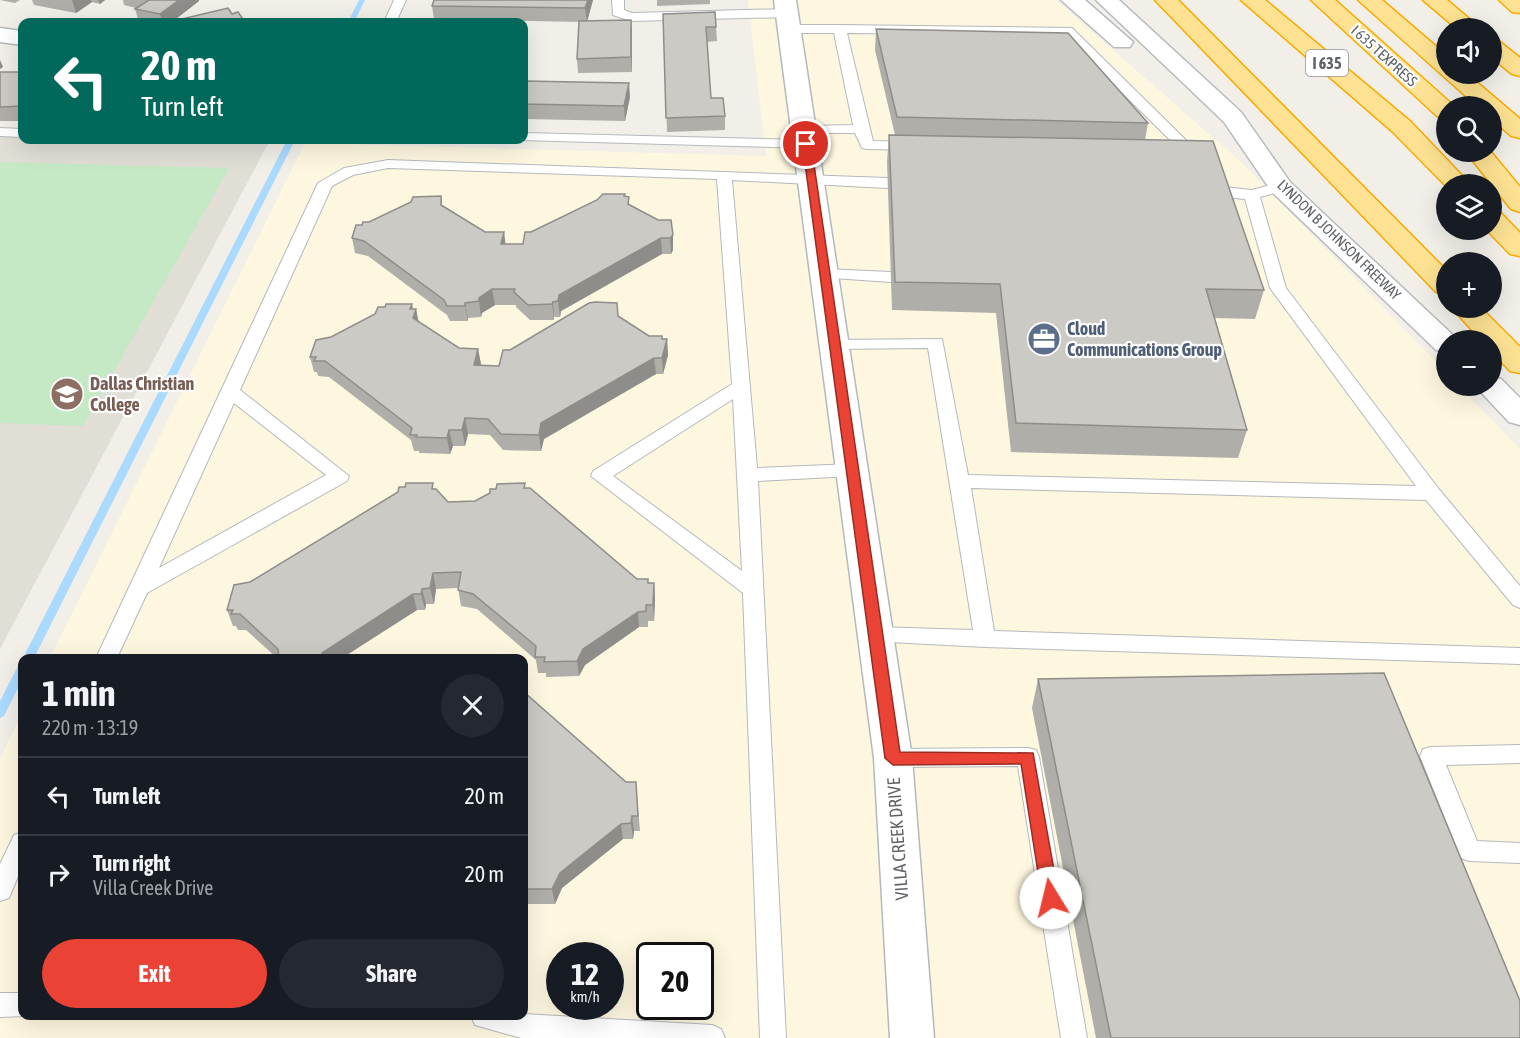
<!DOCTYPE html>
<html lang="en">
<head>
<meta charset="utf-8">
<style>
	:root { --surface:#171b24; --page:#242831; --text:#f1f3f6; --muted:#9ea1a6; --line:#363941; --accent:#ea4335 }
	body { margin:0; font-family:"Asap Condensed",sans-serif; background:var(--page); color:var(--text); height:100vh; display:flex; flex-direction:column; font-size:22px; white-space:nowrap }
	* { box-sizing:border-box; margin:0 }
	p { font-size:20px; color:var(--muted) }
	.icon { flex:none; width:33px; height:33px; fill:none; stroke:currentColor; stroke-width:2; stroke-linecap:round; stroke-linejoin:round }
	.map { position:relative; flex:1; overflow:hidden }
	.drawer { position:absolute; left:18px; top:654px; width:510px; height:366px; display:flex; flex-direction:column; background:var(--surface); border-radius:12px; box-shadow:0 6px 24px #0002 }
	.drawer>* { flex:none }
	.top-card { position:absolute; left:18px; top:18px; width:510px; height:126px; border-radius:12px; box-shadow:0 6px 24px #0002; background:#00695c; color:#fff; overflow:hidden }
	.fabs { position:absolute; left:1436px; top:18px; display:grid; gap:12px }
	.fabs a { display:grid; place-items:center; width:66px; height:66px; border-radius:50%; background:var(--surface); box-shadow:0 6px 24px #0002; font-size:30px }
	.speed { position:absolute; left:546px; top:942px; display:flex; gap:12px; font-size:30px; font-weight:700; text-align:center }
	.speed>* { display:grid; place-content:center; width:78px; height:78px; border-radius:50%; background:var(--surface); box-shadow:0 6px 24px #0002; line-height:1 }
	.speed small { font-size:15px; font-weight:400 }
	.speed .limit { border:3px solid #111; border-radius:9px; background:#fff; color:#111 }
	.pin { position:absolute; display:grid; place-items:center; width:51px; height:51px; color:#fff; margin:-26px; border:3px solid #fff; border-radius:50%; box-shadow:0 2px 6px #0007 }
	.me { position:absolute; width:66px; margin:-33px; rotate:351deg; stroke-linejoin:round; filter:drop-shadow(0 0 4px #0008) }
	.turn { display:flex; align-items:center; gap:21px; height:126px; padding:0 24px; font-size:27px }
	.turn .icon { width:78px; height:78px; stroke-width:2.5 }
	.turn b { display:block; font-size:42px; line-height:51px }
	.round { display:grid; place-items:center; flex:none; width:63px; height:63px; border-radius:32px; background:var(--page) }
	.headline { display:flex; align-items:center; justify-content:space-between; height:102px; padding:0 24px }
	h1 { font-size:36px; font-weight:700; line-height:45px }
	.cta { display:flex; gap:12px; margin-top:auto; padding:12px 24px }
	.cta a { flex:1; height:69px; border-radius:36px; background:var(--accent); color:#fff; font-size:24px; font-weight:700; line-height:69px; text-align:center }
	.cta a+a { background:var(--page); color:var(--text) }
	ul { padding:0; list-style:none }
	li { display:flex; align-items:center; gap:18px; height:78px; padding:0 24px; border-top:2px solid var(--line) }
	li div { flex:1 }
	li b { display:block; font-size:22px }
	li em { font-style:normal }
	.map>svg:first-child { display:block }
	.commercial { fill:#fef7e0; fill-rule:evenodd }
	.education { fill:#e1ded6 }
	.green { fill:#c5e8c5 }
	.lines { fill:none; stroke-linecap:round; stroke-linejoin:round }
	.stream { fill:#aadaff; fill-rule:evenodd }
	.lane-casing { stroke:#b5b8bc; stroke-width:2 }
	.street-casing { stroke:#b5b8bc; stroke-width:3 }
	.secondary-casing { stroke:#b6babf; stroke-width:3 }
	.highway-casing { stroke:#f9ab00; stroke-width:3 }
	.lane { fill:#fff; fill-rule:evenodd }
	.street { fill:#fff; fill-rule:evenodd }
	.secondary { fill:#fff; fill-rule:evenodd }
	.highway { fill:#fde293; fill-rule:evenodd }
	.wall { fill:#afaea9 }
	.shaded-wall { fill:#8f8d8a }
	.building { fill:#cccac5; stroke:#8f8d8a; stroke-width:1.5 }
	.route { fill:#ea4335; stroke:#982c22; stroke-width:1.5 }
	.labels { text-anchor:middle; stroke-width:4.5; stroke-linejoin:round; paint-order:stroke }
	.far-street-label { font-size:15px; fill:#5f6368; stroke:#fff }
	.shield { fill:#fff; stroke:#8f9295; stroke-width:1.5 }
	.shield-label { font-size:16px; font-weight:bold; fill:#5f6368 }
	.service-label { font-size:18px; font-weight:bold; fill:#4e5e75; stroke:#fff; text-anchor:start }
	.education-label { font-size:18px; font-weight:bold; fill:#785e54; stroke:#fff; text-anchor:start }
	.street-label { font-size:18px; fill:#5f6368; stroke:#fff }
</style>
</head>
<body>
<div class="map">
<svg width="1520" height="1038" viewBox="0 0 1520 1038">
	<rect width="100%" height="100%" fill="#f1efe8"/>
	<path class="commercial" d="M748 0H1056L1241 162 1446 372V386H1459L1520 449V1038H0V759L22 713V1016H524V658H50L305 143 766 156ZM560 956H610V1006H560ZM650 956H700V1006H650Z"/>
	<path class="education" d="M0 133H22V140H270L0 649Z"/>
	<path class="green" d="M0 162 229 168 83 426 0 423Z"/>
	<g class="lines">
		<path class="stream" d="M359 0H365L354 22H348Z
			M287 140H295L34 658H23Z
			M22 664V680L4 716 0 718V701L18 666Z"/>
		<g class="lane-casing">
			<path id="lane" d="M394 0H406L396 22H384Z
				M612 0H624V10L632 13 788 9 794 13 788 17 631 21 613 15Z
				M840 25 1072 28 1199 153 1192 157 1180 156 1178 153 1180 150 1064 35 847 33 873 141 913 142 920 146 913 150 867 149 862 148 855 133H799V127L804 126 853 125 834 33H790L784 29 790 25Z
				M0 128 22 129V137L0 136Z
				M524 133 806 140 813 144 806 148 519 140H524Z
				M388 160 887 178 895 183 887 188 732 180 757 468 852 464 859 465 861 470 859 475 852 476 758 481 786 1038H760L743 593 591 476 593 471 732 384 717 179 388 168 353 175 332 186 240 390 349 476 347 481 147 593 117 658H96L318 183 344 168ZM733 399 742 571 613 476ZM234 403 326 475 159 568Z
				M1281 182 1289 187 1286 190 1260 197 1286 288 1438 488 1520 586V608L1513 605 1426 500 971 488 994 631 1520 648V664L985 647 870 641 866 635 870 629 877 627 973 630 928 348 835 349 826 344 829 340 942 339 968 475 1416 486 1270 288 1245 199 1214 196 1206 191 1214 186 1252 190Z
				M824 269 891 272 899 277 891 282 818 277 816 274Z
				M1520 745V763L1446 765 1477 841 1520 843V863L1469 861 1461 858 1420 756 1423 749 1431 747Z
				M1028 748 1036 750 1039 757 1087 1038H1061L1018 766 893 767 885 765 882 758 885 751 893 749Z
				M22 832V867L9 898 0 901V864L14 835Z
				M0 993H22V1016H26L0 1017Z
				M524 1014 712 1025 721 1029 725 1038H521L475 1025 471 1016Z"/>
		</g>
		<g class="street-casing">
			<path id="street" d="M774 0H796L912 758 934 1038H890L874 758Z
				M0 28 22 31V45L0 42Z"/>
		</g>
		<g class="secondary-casing">
			<path id="secondary" d="M1061 0H1085L1133 42 1130 47H1114Z
				M1096 0H1119L1241 112 1290 182 1456 338 1458 340H1446V353L1436 350 1272 192 1224 122Z
				M1491 377 1501 379 1520 398V425L1509 422 1475 386H1491Z"/>
		</g>
		<g class="highway-casing">
			<path id="highway" d="M1155 0H1178L1446 270V294L1436 292Z
				M1241 0H1265L1411 122 1470 184 1446 186 1393 132Z
				M1311 0H1335L1454 106H1446V119L1438 117Z
				M1358 0H1382L1446 55V74H1467L1520 119V138L1511 136 1491 118V106H1477Z
				M1423 0H1447L1480 28H1456Z
				M1499 0H1520V13L1512 12Z
				M1491 39 1499 41 1520 58V76L1512 74 1491 57Z
				M1466 152H1491L1520 187V212L1511 209Z
				M1491 210 1500 212 1520 233V256L1510 254 1487 230H1491Z
				M1452 308H1481L1520 347V373L1510 371 1491 351V340H1481Z"/>
		</g>
		<use href="#lane" class="lane"/>
		<use href="#street" class="street"/>
		<use href="#secondary" class="secondary"/>
		<use href="#highway" class="highway"/>
	</g>
	<path class="wall" d="M0 0H20L15 3Z
		M32 0H105L100 4 92 2 76 13 34 5Z
		M123 0H199V1L172 22H139L135 9 136 8 124 5Z
		M593 0 587 21 631 20 632 34V72L578 73 577 59 579 22 482 20V22H427L434 19 432 6Z
		M657 0H710V4L657 6Z
		M663 14 716 27 717 41 707 42 711 98 725 116V130L667 132Z
		M876 29 1148 123 1145 140 1264 290 1255 319 1215 318 1247 430 1238 458 1011 452 996 313 892 310 887 162 889 135H895L875 50Z
		M0 72H22V121H0Z
		M524 81 630 97 625 121 524 119Z
		M625 194V196L629 205 658 220H671L673 250 671 254H662L561 311 560 317H554V320H530L516 307V305H495L482 313 481 317 468 318V321H450L447 315 368 256 355 253 352 238 362 225 441 196 442 205 485 232H504L505 244H523L531 232Z
		M413 309H416L418 321 459 348 478 349 481 365 499 366 510 350 618 316 649 336 667 339 668 355 663 374H656L544 439 541 451 503 450 490 435 468 434 465 446H453L450 454 419 453V451H414L411 440 329 377 318 376 317 372H314L310 357 331 337Z
		M525 488 637 579 649 583H654L655 599 654 621H648V627H639L585 665 579 676 546 677V673H538L536 660 477 609 461 606 458 588 436 589 434 604H426L425 610H417L342 658H277L246 630H238L236 626H233L227 610 250 582 434 489 448 502 475 501Z
		M1038 679 1520 1038H1096L1032 708Z
		M524 692 626 782H636L640 831H634L633 839H623L562 888 555 904H524Z"/>
	<path class="shaded-wall" d="M72 0H91L92 2 76 13Z
		M98 0H105L100 4Z
		M179 0H199V1L172 22H163L160 14Z
		M588 0H593L587 22 585 8Z
		M631 20 632 34V72L631 57Z
		M0 60 3 67 0 69Z
		M629 83 630 97 625 121 624 106Z
		M504 232 506 248 501 244Z
		M673 235V250L671 254 670 238Z
		M661 238 662 254 561 311 560 317 558 301 559 295Z
		M492 289 495 305 482 313 481 317 479 301V298Z
		M553 302 554 317V320L552 304Z
		M465 303 468 318V321L465 306Z
		M412 304 414 314 416 309 419 324 416 333 410 309Z
		M667 339 668 355 663 374 662 358Z
		M478 349 481 364 477 381 474 365Z
		M654 358 656 374 544 439 541 451 539 435 541 423Z
		M465 418 468 434 465 446 462 430Z
		M449 430 453 446 450 454 447 438Z
		M433 573 436 589 434 604 430 588Z
		M654 583 655 599 654 621 653 605Z
		M422 589 426 604 425 610 421 594Z
		M413 594 417 610 342 658H321L322 653Z
		M638 612 639 627 585 665 579 676 577 661 583 649Z
		M632 816 634 831 633 839 631 823Z
		M621 824 623 839 562 888 555 904 552 889 560 873Z"/>
	<path class="building" d="M149 0H179L160 14 135 9Z
		M434 0H588L585 8 432 6Z
		M228 8 232 14 238 12 245 22H180L178 20Z
		M715 12 716 27H706L711 98H723L725 116 666 118 663 14Z
		M428 19 482 20 481 22H427Z
		M631 20V57L577 59 579 21Z
		M876 29 1068 33 1148 123 897 117Z
		M0 72H22V106L0 107Z
		M524 81 629 83 624 106 524 104Z
		M889 135 1213 141 1264 290 1206 289 1247 430 1016 423 1000 284 895 282Z
		M603 194H625L624 196 629 197 628 204 658 220H671L673 235 670 238H661L559 295 558 301 553 302 552 304 528 305 514 292 515 289H492L479 298V301L465 303V306H447L444 300 364 241 352 238 356 225H362L363 222H369L411 202 413 197 441 196V205L485 232H504L501 244H523L525 232H531L597 200Z
		M595 302 617 303 618 316 649 336H662V339H667L662 358H654L541 423 539 435 501 434 488 419 465 418 462 430H449L447 438 416 437 417 435H410L412 428 325 361H314L316 357H310L316 340 331 337 375 314 378 307H385L386 304H412L410 309H416L413 318 459 348 478 349 474 365 499 366 503 350H510L589 303Z
		M406 483H433L432 489H436L448 502 475 501 490 493V489H496L497 484 525 483 524 488H530L637 579H648V583H654L653 605H646V611L638 612 583 649 577 661 544 662 545 657H535L536 646 473 594 458 590 461 572 433 573 430 588 422 589 421 594H413L322 653 321 658H279L278 649 240 614H231L233 610H227L234 585 250 582 398 492 399 487H405Z
		M1384 673 1520 1001V1038H1111L1038 679Z
		M524 692 626 782H636L638 816H632L631 823 621 824 560 873 552 889H524Z"/>
	<path class="route" d="M802 141 811 144 900 752 1033 753 1059 898 1057 903 1051 905 1045 903 1042 898 1021 764 893 765 885 758Z"/>
	<defs>
		<g id="office-disc" transform="scale(1.725)"><circle r="9.5" fill="#5c6f8a" stroke="#fff"/><path d="M-6-3h4V-5.5h4V-3h4V5H-6ZM-1-4.5V-3h2v-1.5ZM-6 0V1H6V0Z" fill="#fff"/></g>
		<g id="university-disc" transform="scale(1.725)"><circle r="9.5" fill="#8d6e63" stroke="#fff"/><path d="M0-5L7-2L0 1L-7-2ZM-4 1L0 2.5L4 1V4Q0 6-4 4Z" fill="#fff"/></g>
	</defs>
	<g fill-rule="evenodd">
		<use href="#office-disc" x="1044" y="339"/>
		<use href="#university-disc" x="67" y="394"/>
	</g>
	<g class="labels">
		<g class="far-street-label">
			<text transform="translate(1384 56) rotate(42)" y="5">I 635 TEXPRESS</text>
			<text transform="translate(1339 240) rotate(44)" y="5">LYNDON B JOHNSON FREEWAY</text>
		</g>
		<rect class="shield" x="1306" y="50" width="42" height="26" rx="4.5"/>
		<g class="shield-label">
			<text x="1327" y="69">I 635</text>
		</g>
		<g class="service-label">
			<text x="1067" y="335">Cloud<tspan x="1067" dy="21">Communications Group</tspan></text>
		</g>
		<g class="education-label">
			<text x="90" y="390">Dallas Christian<tspan x="90" dy="21">College</tspan></text>
		</g>
		<g class="street-label">
			<text transform="translate(898 839) rotate(-94)" y="6">VILLA CREEK DRIVE</text>
		</g>
	</g>
</svg>
<div class="fabs">
<a><svg class="icon" aria-label="sound" viewBox="0 0 24 24"><path d="M4 9h4l5-4v14l-5-4H4zM17 9q2 3 0 6"/></svg></a>
<a><svg class="icon" aria-label="search" viewBox="0 0 24 24"><circle cx="10" cy="10" r="6"/><path d="M15 15l6 6"/></svg></a>
<a><svg class="icon" aria-label="layers" viewBox="0 0 24 24"><path d="M12 4l9 5-9 5-9-5zM3 14l9 5 9-5"/></svg></a>
<a>+</a>
<a>−</a>
</div>
<div class="speed"><div>12<small>km/h</small></div><div class="limit">20</div></div>
<div class="pin" style="left:806px;top:144px;background:#d93025"><svg class="icon" aria-label="arrive" viewBox="0 0 24 24"><path d="M6 21V4h12l-3 4 3 4H6"/></svg></div>
<svg class="me" style="left:1051px;top:898px" viewBox="-20 -20 40 40"><circle r="19" fill="#fff"/><path d="M0-13L10 11 0 6-10 11z" fill="#ea4335"/></svg>
<div class="top-card">
<div class="turn"><svg class="icon" aria-label="left" viewBox="0 0 24 24"><path d="M17 20v-9H6M10 6l-5 5 5 5"/></svg><div><b>20 m</b>Turn left</div></div>
</div>
<section class="drawer">
<div class="headline"><div><h1>1 min</h1><p>220 m · 13:19</p></div><a class="round"><svg class="icon" aria-label="close" viewBox="0 0 24 24"><path d="M6 6l12 12M18 6L6 18"/></svg></a></div>
<ul>
<li><svg class="icon" aria-label="left" viewBox="0 0 24 24"><path d="M17 20v-9H6M10 6l-5 5 5 5"/></svg><div><b>Turn left</b></div><em>20 m</em></li>
<li><svg class="icon" aria-label="right" viewBox="0 0 24 24"><path d="M7 20v-9h11M14 6l5 5-5 5"/></svg><div><b>Turn right</b><p>Villa Creek Drive</p></div><em>20 m</em></li>
</ul>
<div class="cta"><a>Exit</a><a>Share</a></div>
</section>
</div>
</body>
</html>
